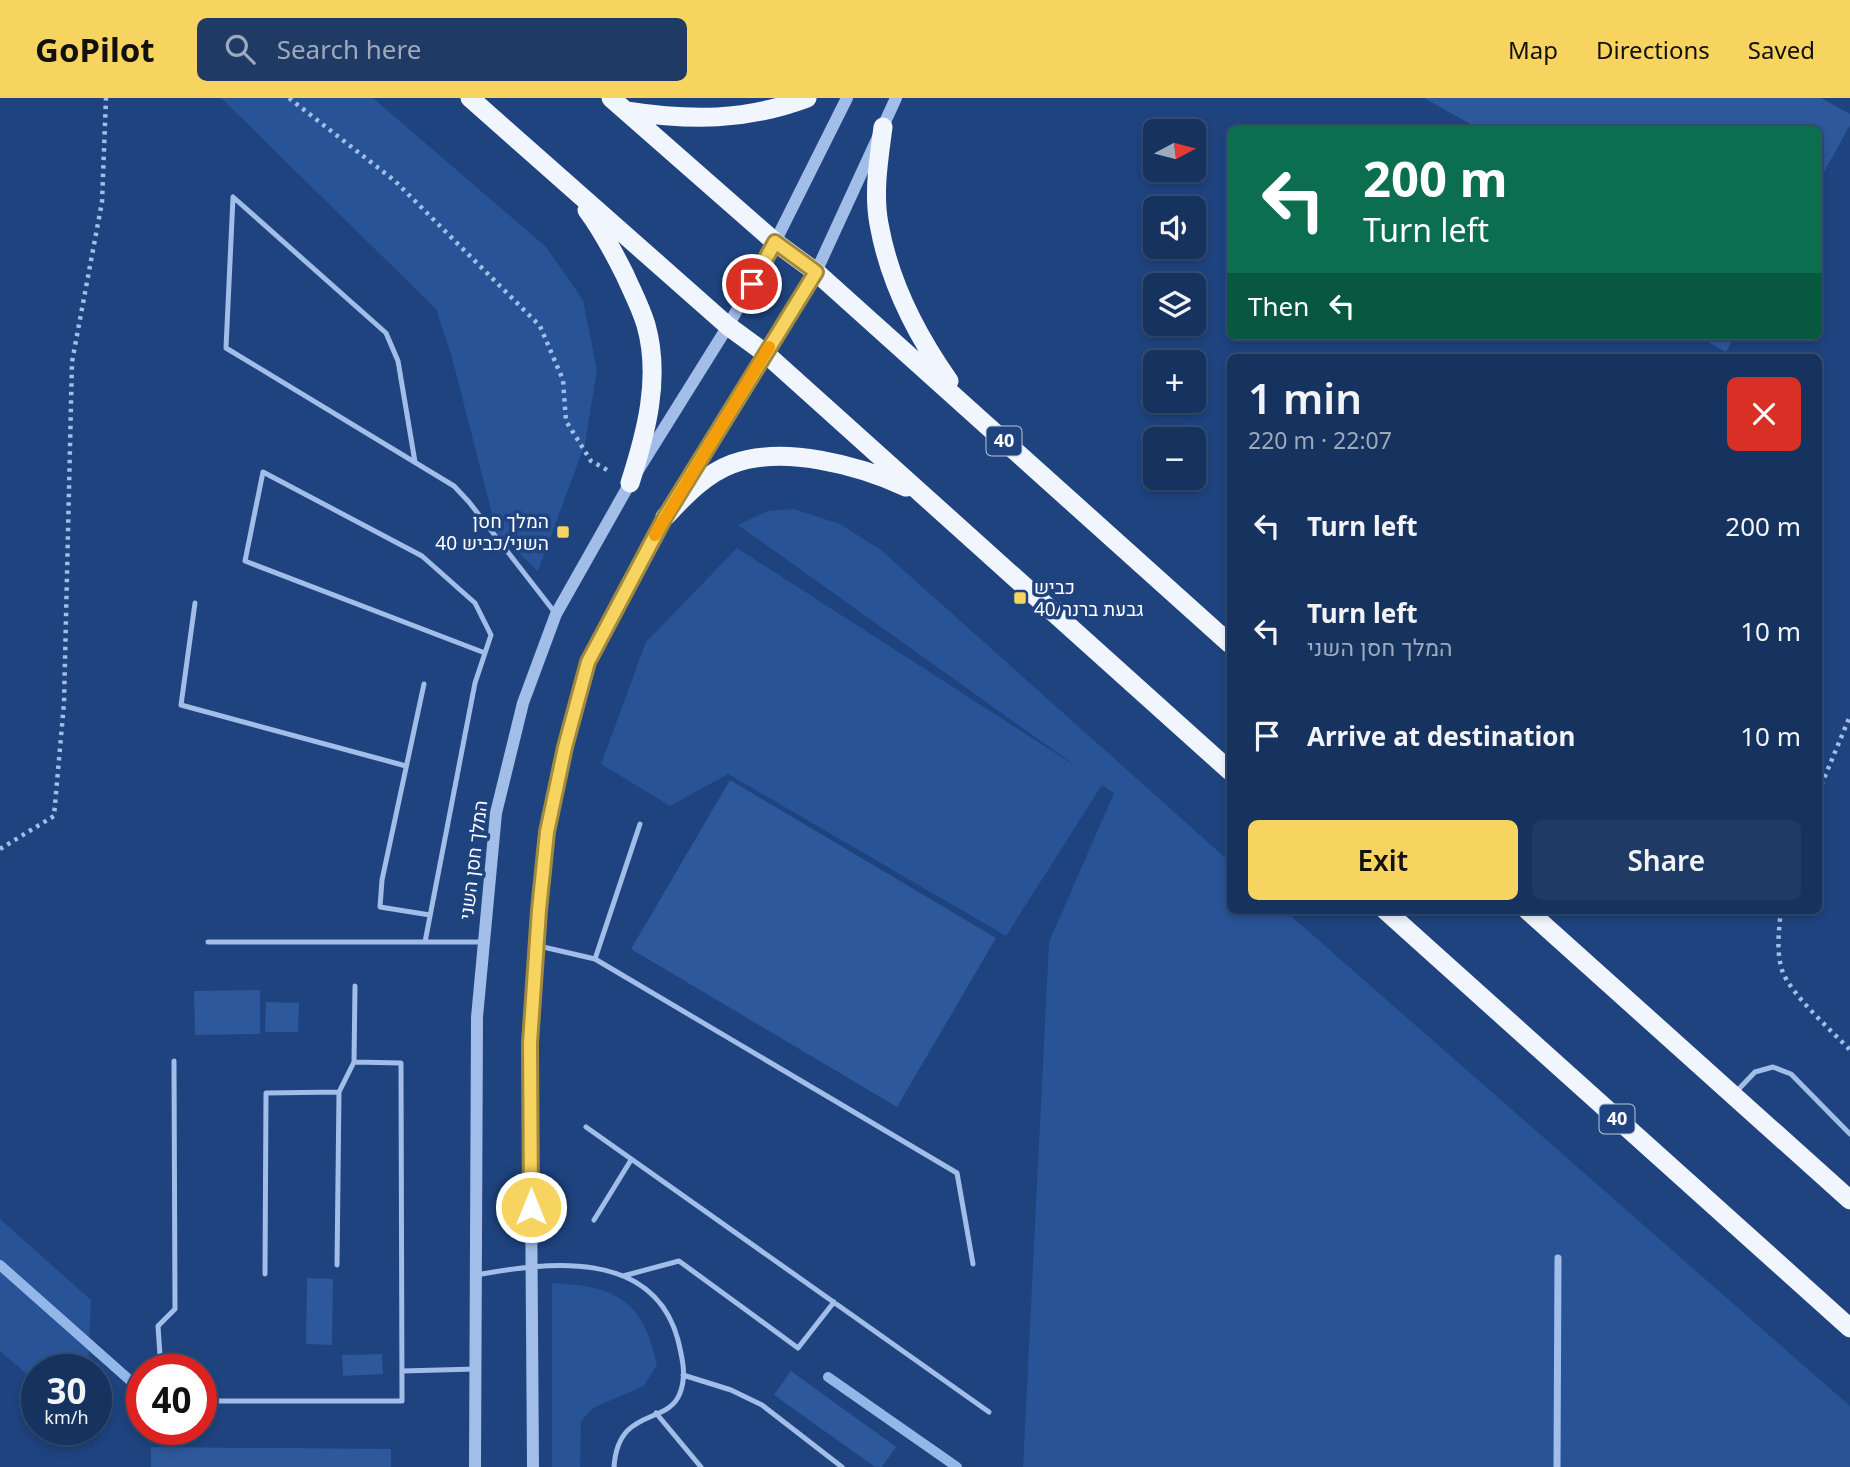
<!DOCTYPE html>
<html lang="en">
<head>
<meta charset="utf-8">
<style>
	:root { --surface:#16325e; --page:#1f3a64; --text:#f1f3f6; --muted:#9eaabc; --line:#354d73; --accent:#f7d360 }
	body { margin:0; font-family:"Noto Sans",Heebo,sans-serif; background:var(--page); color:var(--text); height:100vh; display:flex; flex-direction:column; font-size:26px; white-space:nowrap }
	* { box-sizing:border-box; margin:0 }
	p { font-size:23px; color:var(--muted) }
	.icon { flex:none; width:38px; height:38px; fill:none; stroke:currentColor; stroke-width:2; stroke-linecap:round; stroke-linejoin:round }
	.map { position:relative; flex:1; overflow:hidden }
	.drawer { position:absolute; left:1227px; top:256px; width:595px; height:560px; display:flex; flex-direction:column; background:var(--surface); border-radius:10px; box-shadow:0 4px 10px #0003,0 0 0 2px var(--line) }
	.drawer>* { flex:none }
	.guide { position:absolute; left:1227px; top:28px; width:595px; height:214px; border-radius:10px; box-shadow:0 4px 10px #0003,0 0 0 2px var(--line); background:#0b6e4f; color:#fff; overflow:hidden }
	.needle { width:46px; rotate:83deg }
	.fabs { position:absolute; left:1143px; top:21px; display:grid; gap:14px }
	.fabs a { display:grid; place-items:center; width:63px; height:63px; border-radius:10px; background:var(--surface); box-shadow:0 4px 10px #0003,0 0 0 2px var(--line); font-size:35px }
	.speed { position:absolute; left:21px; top:1256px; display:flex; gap:14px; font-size:35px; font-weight:700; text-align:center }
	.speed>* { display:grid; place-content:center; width:91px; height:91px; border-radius:50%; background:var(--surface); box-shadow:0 4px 10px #0003,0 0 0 2px var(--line); line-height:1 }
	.speed small { font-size:18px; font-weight:400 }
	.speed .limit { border:10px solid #d22; background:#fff; color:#111 }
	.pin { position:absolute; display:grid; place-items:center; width:60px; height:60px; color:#fff; margin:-30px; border:4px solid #fff; border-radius:50%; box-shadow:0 2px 7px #0007 }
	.me { position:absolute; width:77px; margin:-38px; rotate:0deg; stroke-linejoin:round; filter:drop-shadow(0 0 5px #0008) }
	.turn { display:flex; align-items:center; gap:24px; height:147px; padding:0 21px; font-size:32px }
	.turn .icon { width:91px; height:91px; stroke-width:2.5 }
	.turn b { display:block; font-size:49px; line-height:60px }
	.then { display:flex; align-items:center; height:66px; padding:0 21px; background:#0003; gap:14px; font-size:26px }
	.round { display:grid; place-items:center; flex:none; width:74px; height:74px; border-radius:10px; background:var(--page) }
	.summary { display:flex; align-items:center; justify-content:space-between; height:119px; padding:0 21px }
	h1 { font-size:42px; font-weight:600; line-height:52px }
	.primary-button { display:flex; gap:14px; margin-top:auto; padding:14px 21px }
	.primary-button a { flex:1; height:80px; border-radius:10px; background:var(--accent); color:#111; font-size:28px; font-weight:600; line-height:80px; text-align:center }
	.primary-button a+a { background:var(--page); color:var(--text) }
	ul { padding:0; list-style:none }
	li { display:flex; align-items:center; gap:21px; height:105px; padding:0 21px }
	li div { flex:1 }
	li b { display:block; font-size:26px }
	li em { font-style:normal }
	header { display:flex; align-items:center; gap:42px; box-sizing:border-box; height:98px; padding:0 35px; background:var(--accent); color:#111 }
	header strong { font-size:33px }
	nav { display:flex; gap:38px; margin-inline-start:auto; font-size:24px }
	.search { width:490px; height:63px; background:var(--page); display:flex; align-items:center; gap:18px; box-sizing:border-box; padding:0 24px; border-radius:10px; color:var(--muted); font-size:26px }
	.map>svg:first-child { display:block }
	.green { fill:#285396 }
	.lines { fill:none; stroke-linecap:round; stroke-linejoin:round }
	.stream { stroke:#94b7e9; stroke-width:10 }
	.building { fill:#2d589b }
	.path { stroke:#a1bde8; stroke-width:4.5; stroke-dasharray:3.5 5; stroke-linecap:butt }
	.service { stroke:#a1bde8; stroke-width:5 }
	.minor { stroke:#a1bde8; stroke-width:7 }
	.tertiary { stroke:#a1bde8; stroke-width:12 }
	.trunk { stroke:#f1f6fe; stroke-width:19 }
	.route-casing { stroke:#a1893e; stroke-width:18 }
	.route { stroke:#f7d360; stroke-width:12 }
	.slow { stroke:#f59e0b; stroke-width:12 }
	.poi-dot { fill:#f7d360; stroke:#1e437e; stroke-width:2.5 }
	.labels { text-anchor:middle; stroke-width:7; stroke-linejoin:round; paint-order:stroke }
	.shield { fill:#1e437e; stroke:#bcc7d8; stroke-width:2 }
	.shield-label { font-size:18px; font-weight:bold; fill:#fff }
	.poi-label { font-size:19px; fill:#fff; stroke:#1e437e; text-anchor:end }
	.street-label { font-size:19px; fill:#fff; stroke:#1e437e }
</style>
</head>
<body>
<header>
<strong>GoPilot</strong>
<div class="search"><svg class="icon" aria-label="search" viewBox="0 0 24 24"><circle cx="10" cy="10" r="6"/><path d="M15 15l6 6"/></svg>Search here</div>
<nav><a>Map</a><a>Directions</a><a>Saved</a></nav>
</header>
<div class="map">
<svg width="1850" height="1369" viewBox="0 0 1850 1369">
	<rect width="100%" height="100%" fill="#1e437e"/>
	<path class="green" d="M221 0H373L546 149 583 202 597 272 585 346 538 473 497 435 451 256 436 211Z
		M794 411 840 426 881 452 1230 764V812H1284L1850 1308V1369H1023L1049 844 1114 695 1102 687 1006 838 728 676 670 708 601 666 646 544 737 450 1080 671 738 427 767 413Z
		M0 1121 91 1202 88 1272H37V1285L0 1253Z
		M552 1185C615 1188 643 1201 657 1267L644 1288 593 1310 581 1323 580 1369H552Z"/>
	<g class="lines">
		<path class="stream" d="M0 1167 142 1293
			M828 1279 957 1369"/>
	</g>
	<path class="building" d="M1424 0H1821L1850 16V27L1818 85V32H1481Z
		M1697 238H1735L1726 254Z
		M730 682 996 840 897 1009 631 851Z
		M260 892V936L195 937 194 893Z
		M266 904 299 905 298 934H265Z
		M307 1180 333 1181 332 1247 306 1246Z
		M382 1256 383 1276 343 1278 342 1257Z
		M791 1273 896 1349 882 1369H875L774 1297Z
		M151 1349 391 1351V1369H151Z"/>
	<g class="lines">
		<path class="path" d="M289 0 395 83 540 228 563 282 566 323 591 363 609 373
			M1818 695 1850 618
			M0 751 54 718 64 605 72 264 102 104 106 0
			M1781 812C1779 831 1776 853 1782 872 1790 896 1832 933 1850 952"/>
		<path class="service" d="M415 364 398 263 386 235 233 99 226 250 454 388 469 404 556 516
			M195 505 181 607 406 668
			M424 586 382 782 380 809 430 817
			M208 844H483
			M425 844 475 585 491 537 475 505 422 458 263 374 245 463 485 555
			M539 848 595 861 957 1075 973 1166
			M595 861 640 726
			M1735 995 1755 974 1773 969 1791 976 1850 1036
			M586 1029 989 1314
			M594 1122 631 1062
			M337 1167 339 994 354 964 355 888
			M265 1176 266 995 339 994
			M476 1177C548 1164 653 1150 678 1242 682 1259 687 1277 680 1295 668 1328 618 1308 614 1369
			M623 1178 679 1163 798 1250 834 1204
			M161 1272 158 1228 175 1211 174 963
			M402 1273 476 1271
			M683 1277 731 1292 762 1307 842 1369
			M201 1286 212 1287 210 1303H402L401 965 354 964
			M656 1315 701 1369"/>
		<path class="minor" d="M1557 1369 1558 1160"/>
		<path class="tertiary" d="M678 398 816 174 896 0
			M475 1369 477 919 496 715 523 605 556 516 630 385 728 228 775 144 847 0
			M533 1369 530 945 539 812 547 734 565 649 588 563 669 414"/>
		<path class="trunk" d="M470 0 728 228 765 255 1230 673
			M611 0 775 144 816 174 1230 546
			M626 13C691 23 745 23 807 0
			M883 29C879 60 873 94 879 126 889 183 916 236 949 283
			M587 112C602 132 614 155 625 177 632 193 641 210 646 227 661 280 646 335 630 385
			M665 419C684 399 705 376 732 366 783 347 858 367 906 389
			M1385 812 1850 1230
			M1527 812 1850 1102"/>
	</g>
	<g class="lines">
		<g class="route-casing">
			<path id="route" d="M531 1109 530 945 539 812 547 734 565 649 588 564 665 419 816 174 775 144 752 186"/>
		</g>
		<use href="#route" class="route"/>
		<path class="slow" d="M655 437 769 249"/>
	</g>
	<g class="poi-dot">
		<rect x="556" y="427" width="14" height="14" rx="3.5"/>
		<rect x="1013" y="493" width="14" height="14" rx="3.5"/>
	</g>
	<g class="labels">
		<g class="shield">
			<rect x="986.5" y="328.5" width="35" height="29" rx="5"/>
			<rect x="1599.5" y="1006.5" width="35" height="29" rx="5"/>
		</g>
		<g class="shield-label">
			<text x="1004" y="349">40</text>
			<text x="1617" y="1027">40</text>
		</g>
		<g class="poi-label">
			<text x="549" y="430">המלך חסן<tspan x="549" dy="22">השני/כביש 40</tspan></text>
			<text x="1034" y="496" text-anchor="start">כביש<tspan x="1034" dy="22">40/גבעת ברנר</tspan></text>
		</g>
		<g class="street-label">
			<text transform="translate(473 762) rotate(-83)" y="7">המלך חסן השני</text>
		</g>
	</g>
</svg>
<div class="fabs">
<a><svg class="needle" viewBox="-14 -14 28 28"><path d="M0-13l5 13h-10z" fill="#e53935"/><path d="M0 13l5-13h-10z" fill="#9eaabc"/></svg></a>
<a><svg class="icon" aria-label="sound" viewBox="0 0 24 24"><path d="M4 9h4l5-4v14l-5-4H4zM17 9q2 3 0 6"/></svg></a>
<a><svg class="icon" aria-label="layers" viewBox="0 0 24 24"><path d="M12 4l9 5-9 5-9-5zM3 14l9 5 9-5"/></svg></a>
<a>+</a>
<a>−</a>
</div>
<div class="speed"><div>30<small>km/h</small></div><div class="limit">40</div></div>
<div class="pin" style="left:752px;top:186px;background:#d93025"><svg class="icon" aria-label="arrive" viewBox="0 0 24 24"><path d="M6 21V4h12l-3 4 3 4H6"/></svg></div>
<svg class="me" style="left:531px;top:1109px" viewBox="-20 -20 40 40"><circle r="17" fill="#f7d360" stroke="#fff" stroke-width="3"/><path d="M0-11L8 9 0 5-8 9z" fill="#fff"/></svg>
<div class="guide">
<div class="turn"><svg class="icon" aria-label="left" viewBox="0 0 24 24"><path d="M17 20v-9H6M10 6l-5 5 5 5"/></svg><div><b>200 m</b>Turn left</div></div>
<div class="then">Then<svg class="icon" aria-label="left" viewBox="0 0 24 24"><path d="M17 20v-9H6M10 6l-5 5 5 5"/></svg></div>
</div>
<section class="drawer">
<div class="summary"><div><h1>1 min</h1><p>220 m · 22:07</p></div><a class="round" style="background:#d93025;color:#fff"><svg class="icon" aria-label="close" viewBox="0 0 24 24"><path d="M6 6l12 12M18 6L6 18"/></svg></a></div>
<ul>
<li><svg class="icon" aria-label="left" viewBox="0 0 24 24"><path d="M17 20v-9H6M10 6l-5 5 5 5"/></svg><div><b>Turn left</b></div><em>200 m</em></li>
<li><svg class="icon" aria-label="left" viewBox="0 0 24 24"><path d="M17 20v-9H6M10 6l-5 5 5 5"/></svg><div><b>Turn left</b><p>המלך חסן השני</p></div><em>10 m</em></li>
<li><svg class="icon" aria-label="arrive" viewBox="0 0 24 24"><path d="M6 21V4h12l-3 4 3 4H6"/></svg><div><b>Arrive at destination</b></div><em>10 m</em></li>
</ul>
<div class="primary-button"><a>Exit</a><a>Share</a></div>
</section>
</div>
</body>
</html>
